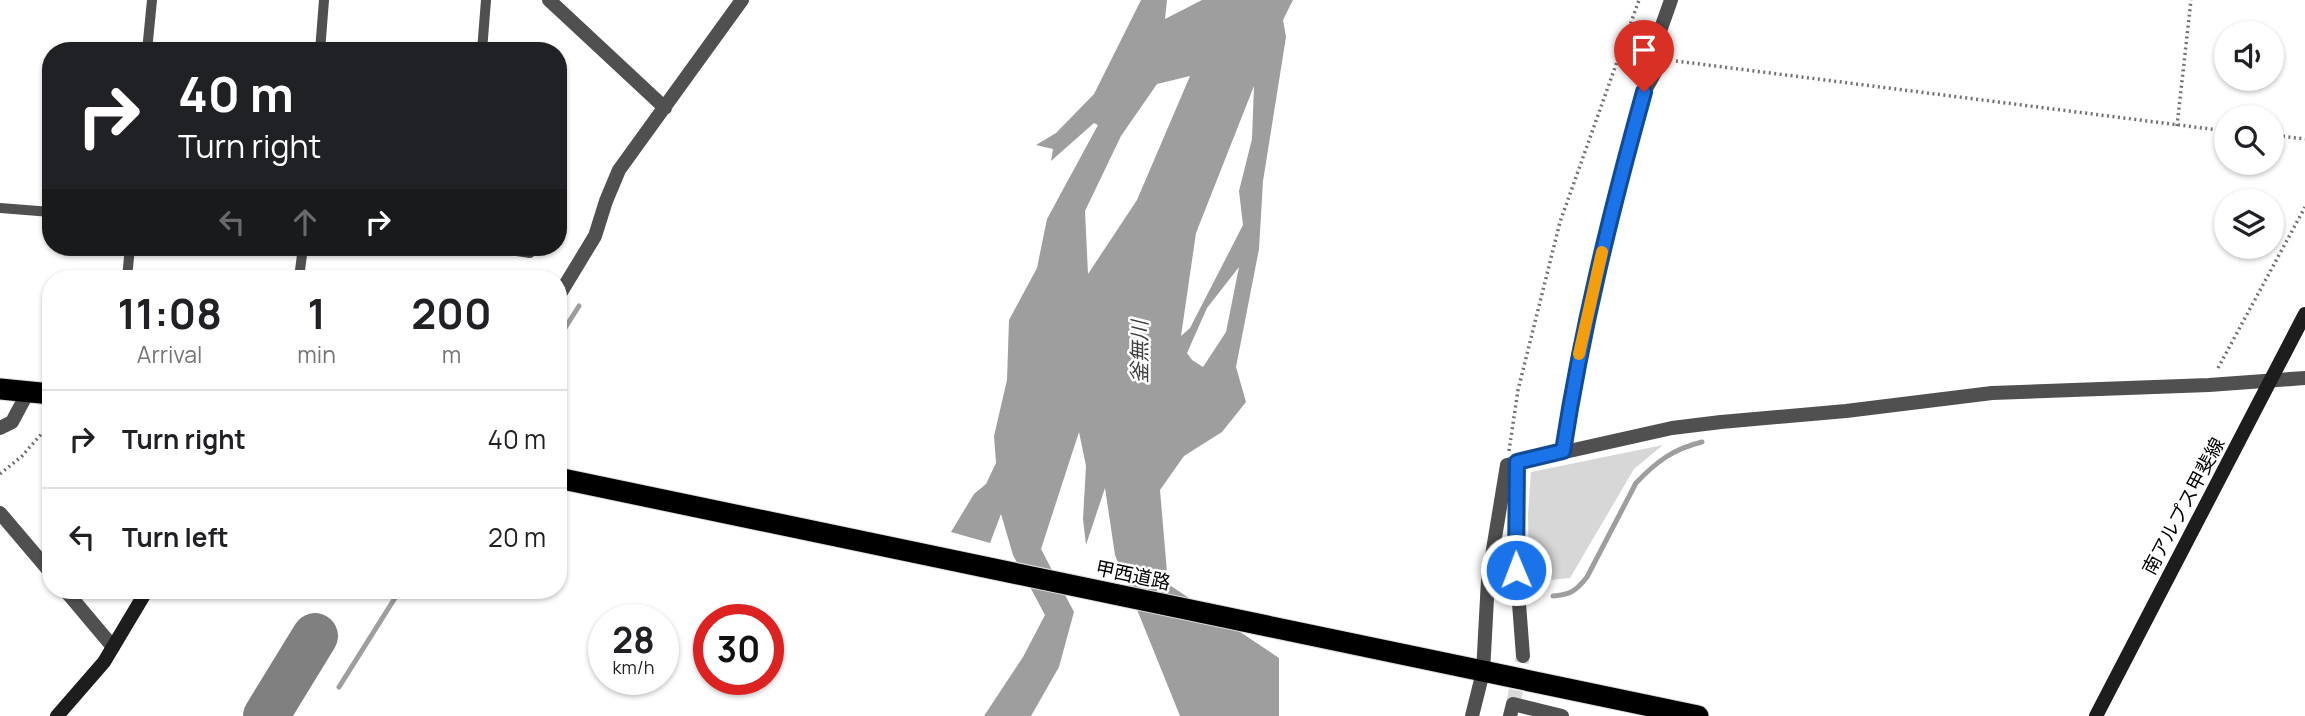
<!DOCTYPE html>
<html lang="en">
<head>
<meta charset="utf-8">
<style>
	:root { --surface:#fff; --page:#f2f2f2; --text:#202124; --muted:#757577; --line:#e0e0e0 }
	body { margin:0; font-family:Manrope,"Noto Sans JP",sans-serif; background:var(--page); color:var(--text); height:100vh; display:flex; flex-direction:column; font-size:26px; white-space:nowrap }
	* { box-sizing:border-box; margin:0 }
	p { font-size:23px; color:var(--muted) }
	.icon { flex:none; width:38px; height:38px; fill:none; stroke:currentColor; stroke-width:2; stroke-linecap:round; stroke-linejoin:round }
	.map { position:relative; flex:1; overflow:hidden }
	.details { position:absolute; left:42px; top:270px; width:525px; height:329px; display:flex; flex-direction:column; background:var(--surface); border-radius:28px; box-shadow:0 2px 5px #0004 }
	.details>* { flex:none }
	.banner { position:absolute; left:42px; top:42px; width:525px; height:214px; border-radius:28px; box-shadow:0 2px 5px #0004; background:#202124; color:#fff; overflow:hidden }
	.tools { position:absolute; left:2214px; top:21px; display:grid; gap:14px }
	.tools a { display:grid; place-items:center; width:70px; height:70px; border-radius:50%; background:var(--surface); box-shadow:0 2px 5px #0004; font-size:35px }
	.speed { position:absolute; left:588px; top:604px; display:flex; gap:14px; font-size:35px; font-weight:700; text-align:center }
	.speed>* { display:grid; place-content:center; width:91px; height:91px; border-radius:50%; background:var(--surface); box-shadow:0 2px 5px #0004; line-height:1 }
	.speed small { font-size:18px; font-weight:400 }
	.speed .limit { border:10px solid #d22; background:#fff; color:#111 }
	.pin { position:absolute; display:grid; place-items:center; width:60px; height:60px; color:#fff; margin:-72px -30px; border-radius:50% 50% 50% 0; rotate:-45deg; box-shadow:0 0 7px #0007 }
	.pin .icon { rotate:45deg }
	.me { position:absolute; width:77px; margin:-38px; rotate:359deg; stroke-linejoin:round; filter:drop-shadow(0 0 5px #0008) }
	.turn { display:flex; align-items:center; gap:24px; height:147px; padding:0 21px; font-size:32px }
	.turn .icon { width:91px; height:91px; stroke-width:2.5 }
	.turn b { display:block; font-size:49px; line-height:60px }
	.lanes { display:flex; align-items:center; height:66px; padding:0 21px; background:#0003; justify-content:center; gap:35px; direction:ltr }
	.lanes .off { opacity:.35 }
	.eta { display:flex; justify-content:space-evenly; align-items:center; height:119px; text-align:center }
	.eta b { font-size:42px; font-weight:700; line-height:49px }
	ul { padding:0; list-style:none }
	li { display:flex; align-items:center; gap:21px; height:98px; padding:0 21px; border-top:2px solid var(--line) }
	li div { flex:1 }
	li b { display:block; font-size:26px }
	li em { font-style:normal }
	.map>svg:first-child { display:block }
	.green { fill:#d7d7d7 }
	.water { fill:#9e9e9e; fill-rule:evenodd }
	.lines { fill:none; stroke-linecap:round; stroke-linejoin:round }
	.stream { stroke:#9e9e9e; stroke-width:5 }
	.taxiway { stroke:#808080; stroke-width:46 }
	.street-tunnel { stroke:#d9d9d9; stroke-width:14; stroke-dasharray:14 7; stroke-linecap:butt }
	.highway-casing { stroke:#dbdbdb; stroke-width:23 }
	.path { stroke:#727272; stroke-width:3.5; stroke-dasharray:2 3.5; stroke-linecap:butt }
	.lane { stroke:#505050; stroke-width:10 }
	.street { stroke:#505050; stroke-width:14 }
	.secondary { stroke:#1d1d1d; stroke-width:14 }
	.highway { stroke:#000; stroke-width:21 }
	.route-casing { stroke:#114b97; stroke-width:18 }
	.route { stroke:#1a73e8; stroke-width:12 }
	.slow { stroke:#f59e0b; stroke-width:12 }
	.labels { text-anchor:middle; stroke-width:5; stroke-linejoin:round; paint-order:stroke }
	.street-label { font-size:19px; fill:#000; stroke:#fff }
	.water-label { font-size:21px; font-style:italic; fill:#3f3f3f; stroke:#fff }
</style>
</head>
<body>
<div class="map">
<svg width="2305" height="716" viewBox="0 0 2305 716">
	<rect width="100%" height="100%" fill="#fff"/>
	<path class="green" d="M1663 445 1634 469 1570 578 1529 582 1528 514 1531 472Z"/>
	<path class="water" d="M1141 0H1167L1165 19 1202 0H1293L1283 20 1286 37 1263 181 1259 249 1236 367 1246 402 1222 432 1184 456 1160 490 1168 584 1279 658V716H1180L1115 555 1105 488 1086 545 1083 519 1086 466 1079 432 1041 549 1074 612 1059 667 1031 716H984L1023 657 1045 615 1013 555 1001 514 990 543 951 532 974 494 986 484 996 463 994 436 1007 380 1009 320 1037 268 1047 219 1098 125 1094 123 1051 161 1053 149 1036 145 1056 133 1094 94ZM1190 76 1137 200 1088 274 1085 211 1121 136 1157 84ZM1254 86 1252 139 1239 191 1243 225 1190 328 1181 336 1196 233ZM1239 267 1226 332 1203 367 1192 360 1187 353 1207 308Z"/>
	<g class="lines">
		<path class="stream" d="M558 339 579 306
			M1553 596C1570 595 1576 591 1587 577L1636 483C1656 462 1673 449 1702 442
			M339 687 400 590"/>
		<path class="taxiway" d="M266 716 315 636"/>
		<path class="street-tunnel" d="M1513 704 1523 656"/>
		<g class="highway-casing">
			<path id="highway" d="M0 389 51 394
				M558 478 1698 716"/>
		</g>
		<path class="path" d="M1676 61 2226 131
			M2177 126 2191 0
			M2272 135 2305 139
			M2218 368 2305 207
			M1509 451 1518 390 1560 222 1639 0
			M0 474 22 456 51 423"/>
		<path class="lane" d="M147 51 152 0
			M320 51 324 0
			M482 51 486 0
			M0 208 51 212
			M489 247 530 253
			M127 278 130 247
			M299 278 303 247"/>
		<path class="street" d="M549 0 665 108
			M558 297 595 236 606 201 619 170 742 0
			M0 428 12 422 28 392
			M1563 451 1579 351 1613 206 1644 92 1662 60 1659 34 1671 0
			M1517 462 1515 551 1523 656
			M0 513 51 573
			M65 590 113 647
			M1472 716 1483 672 1488 580 1507 465 1672 428 1721 422 1846 411 1992 393 2209 385 2305 378
			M1510 716 1513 704 1562 716"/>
		<path class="secondary" d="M57 716 104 662 147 590
			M2096 716 2305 314"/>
		<use href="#highway" class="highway"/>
	</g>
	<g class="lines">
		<g class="route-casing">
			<path id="route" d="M1516 570 1517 462 1563 451C1582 328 1611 211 1644 92"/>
		</g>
		<use href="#route" class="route"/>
		<path class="slow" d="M1579 354 1602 252"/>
	</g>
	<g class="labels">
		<g class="street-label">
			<text transform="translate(2183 506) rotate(-62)" y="7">南アルプス甲斐線</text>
			<text transform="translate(1133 575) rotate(12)" y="7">甲西道路</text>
		</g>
		<g class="water-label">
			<text transform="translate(1140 352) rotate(-90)" y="7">釜無川</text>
		</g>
	</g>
</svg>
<div class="tools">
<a><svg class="icon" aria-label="sound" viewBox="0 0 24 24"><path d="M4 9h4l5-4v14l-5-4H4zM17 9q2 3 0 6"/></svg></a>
<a><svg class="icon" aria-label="search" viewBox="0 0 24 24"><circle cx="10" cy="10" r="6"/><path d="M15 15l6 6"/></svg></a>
<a><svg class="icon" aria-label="layers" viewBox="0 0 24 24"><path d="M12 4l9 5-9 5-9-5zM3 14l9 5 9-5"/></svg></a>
</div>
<div class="speed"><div>28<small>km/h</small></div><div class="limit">30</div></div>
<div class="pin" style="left:1644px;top:92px;background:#d93025"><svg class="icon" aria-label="arrive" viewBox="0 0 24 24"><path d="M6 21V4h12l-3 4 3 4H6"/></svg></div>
<svg class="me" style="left:1516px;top:570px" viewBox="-20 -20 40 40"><circle r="17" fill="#1a73e8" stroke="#fff" stroke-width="3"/><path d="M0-11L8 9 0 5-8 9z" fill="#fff"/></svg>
<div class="banner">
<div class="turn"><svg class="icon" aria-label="right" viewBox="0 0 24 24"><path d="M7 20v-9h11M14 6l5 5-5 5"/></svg><div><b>40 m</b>Turn right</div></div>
<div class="lanes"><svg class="icon off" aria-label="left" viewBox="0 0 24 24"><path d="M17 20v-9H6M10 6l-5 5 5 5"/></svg><svg class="icon off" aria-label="ahead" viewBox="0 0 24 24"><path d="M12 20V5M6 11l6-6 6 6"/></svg><svg class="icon" aria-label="right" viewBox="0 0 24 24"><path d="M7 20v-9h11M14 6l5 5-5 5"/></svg></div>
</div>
<section class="details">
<div class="eta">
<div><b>11:08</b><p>Arrival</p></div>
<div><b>1</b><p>min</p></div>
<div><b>200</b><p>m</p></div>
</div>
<ul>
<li><svg class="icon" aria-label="right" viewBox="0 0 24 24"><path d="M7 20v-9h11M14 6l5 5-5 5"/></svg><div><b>Turn right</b></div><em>40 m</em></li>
<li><svg class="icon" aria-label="left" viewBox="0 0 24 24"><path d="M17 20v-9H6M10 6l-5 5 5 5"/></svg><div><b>Turn left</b></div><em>20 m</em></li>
</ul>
</section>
</div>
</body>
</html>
